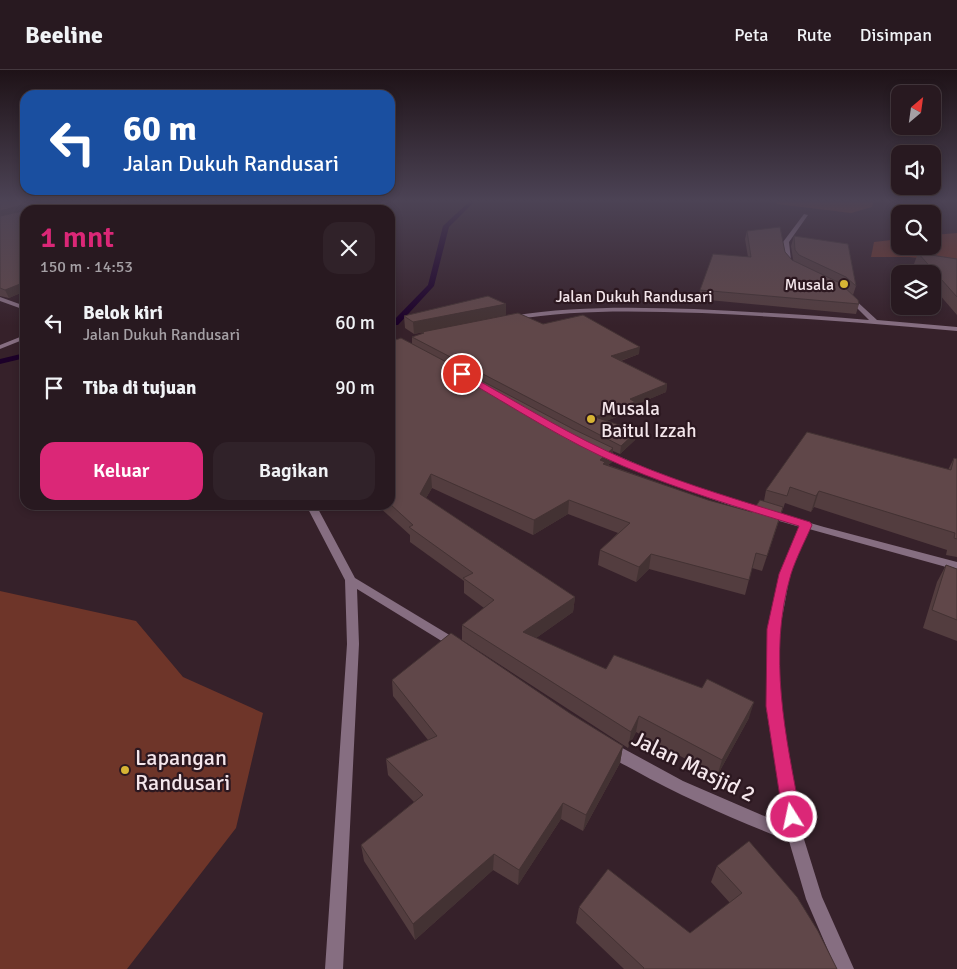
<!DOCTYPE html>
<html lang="id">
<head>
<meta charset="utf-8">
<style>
	:root { --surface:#281920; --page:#302229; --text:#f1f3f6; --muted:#a5a0a5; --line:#44383e; --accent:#db2777 }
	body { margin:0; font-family:Signika,sans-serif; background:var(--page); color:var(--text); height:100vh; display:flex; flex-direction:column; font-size:19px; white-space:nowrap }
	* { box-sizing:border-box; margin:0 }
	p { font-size:16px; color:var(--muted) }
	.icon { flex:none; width:28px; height:28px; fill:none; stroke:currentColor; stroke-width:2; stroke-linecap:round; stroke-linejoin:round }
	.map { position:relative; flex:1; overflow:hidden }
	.details { position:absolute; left:20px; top:135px; width:375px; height:305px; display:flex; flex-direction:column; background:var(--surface); border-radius:15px; box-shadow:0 2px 8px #0003,0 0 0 1px var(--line) }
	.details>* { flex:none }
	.top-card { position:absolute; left:20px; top:20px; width:375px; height:105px; border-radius:15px; box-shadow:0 2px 8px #0003,0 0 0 1px var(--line); background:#1a4fa0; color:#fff; overflow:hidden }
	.needle { width:32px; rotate:29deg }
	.buttons { position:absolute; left:891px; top:15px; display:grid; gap:10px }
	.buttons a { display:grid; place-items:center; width:50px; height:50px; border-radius:10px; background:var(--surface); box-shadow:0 2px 8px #0003,0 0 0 1px var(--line); font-size:25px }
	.pin { position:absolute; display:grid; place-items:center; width:42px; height:42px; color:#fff; margin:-21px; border:2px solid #fff; border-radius:50%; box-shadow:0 1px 5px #0007 }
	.me { position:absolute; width:55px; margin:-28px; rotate:350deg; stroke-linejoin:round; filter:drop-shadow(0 0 4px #0008) }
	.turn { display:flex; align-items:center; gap:18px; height:105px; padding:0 20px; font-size:22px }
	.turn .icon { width:65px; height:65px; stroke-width:2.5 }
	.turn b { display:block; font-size:35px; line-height:42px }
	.round { display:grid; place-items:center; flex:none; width:52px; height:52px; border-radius:15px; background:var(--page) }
	.overview { display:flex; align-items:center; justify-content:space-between; height:85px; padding:0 20px }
	h1 { font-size:30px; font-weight:600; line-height:38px; color:var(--accent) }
	.action { display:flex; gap:10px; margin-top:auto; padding:10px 20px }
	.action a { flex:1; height:58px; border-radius:15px; background:var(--accent); color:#fff; font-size:20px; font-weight:600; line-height:58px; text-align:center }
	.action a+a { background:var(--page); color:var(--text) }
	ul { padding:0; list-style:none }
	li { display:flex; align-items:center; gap:15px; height:65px; padding:0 20px }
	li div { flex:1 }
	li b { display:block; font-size:19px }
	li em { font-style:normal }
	header { display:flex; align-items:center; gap:30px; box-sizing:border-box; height:70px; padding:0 25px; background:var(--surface); border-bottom:1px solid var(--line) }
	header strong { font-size:24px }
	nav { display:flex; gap:28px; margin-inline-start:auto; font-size:18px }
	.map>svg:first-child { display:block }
	.green { fill:#6e3529 }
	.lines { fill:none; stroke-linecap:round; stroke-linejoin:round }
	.stream { fill:#1c0029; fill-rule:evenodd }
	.street { fill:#866e81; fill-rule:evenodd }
	.wall { fill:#533d3f }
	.shaded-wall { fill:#433233 }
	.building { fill:#604749; stroke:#433233 }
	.route { fill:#db2777; stroke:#8e194d }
	.poi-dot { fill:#d7b434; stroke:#2c1820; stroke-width:2 }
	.labels { text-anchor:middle; stroke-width:4.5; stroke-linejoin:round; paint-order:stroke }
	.far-poi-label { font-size:16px; fill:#f4e6eb; stroke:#2c1820; text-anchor:end }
	.far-street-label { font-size:16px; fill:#f4e6eb; stroke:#2c1820 }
	.poi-label { font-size:19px; fill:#f4e6eb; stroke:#2c1820; text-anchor:start }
	.near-poi-label { font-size:22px; fill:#f4e6eb; stroke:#2c1820; text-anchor:start }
	.near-street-label { font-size:22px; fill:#f4e6eb; stroke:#2c1820 }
</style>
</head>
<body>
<header>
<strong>Beeline</strong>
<nav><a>Peta</a><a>Rute</a><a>Disimpan</a></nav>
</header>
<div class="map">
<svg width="957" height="899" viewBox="0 0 957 899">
	<rect width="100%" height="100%" fill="#36212a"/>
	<path class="green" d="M775 130H874L872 137 851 143 777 134Z
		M957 163V192L909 187H871L874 172 900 169V176H932L933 165Z
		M0 521 136 551 183 607 263 643 236 758 127 899H0Z"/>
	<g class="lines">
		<path class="stream" d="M471 130H476L449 157 434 216 398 255H390V251H393L428 215 443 156Z
			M25 283V288L0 294V289Z"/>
		<path class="street" d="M383 130H388L380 140H376Z
			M804 144 808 145 789 172 791 190 796 196 793 198 785 190 783 172Z
			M847 226H851L877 250 957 257V261C872 253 787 247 702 243 638 241 575 239 512 250L509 248 512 246C572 236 633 237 694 239 752 242 811 245 869 250L847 228Z
			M0 227 25 236V240L0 231Z
			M25 265V269L0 279V275Z
			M390 266 409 275 410 276 405 277 390 271Z
			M600 378 646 398 734 431 824 457 957 492V500L809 459 790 505 780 559V637L803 766 822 827 854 899H836L806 829 789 771C736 750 684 728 634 700 625 695 608 688 603 678L605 674 610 672 615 674 683 711 785 755 766 637 768 559 780 505 800 457C730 437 663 413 597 383L596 381 597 379Z
			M306 435H316L355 508 461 572 463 575 461 578 457 579 453 578 357 519 359 574 343 899H325L347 574 345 510Z"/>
	</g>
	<path class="wall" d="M0 130H123L125 136 25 140V221L9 228 0 226Z
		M747 161 794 192 793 189 791 176 794 166 848 174 856 216 853 225 859 234 856 244 698 229 700 220 748 187 745 169Z
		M918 183 957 189V245L932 216V204H922L914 194Z
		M506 245 414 264 405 258 404 246Z
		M543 254 639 284 621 291 667 314 666 322 635 335 634 340 606 351 637 361 635 370 620 384 613 381 612 392 608 395 708 430 752 442 764 431 766 420 948 400 954 388 957 389V487L946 485 947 480 814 437 811 442 785 433 762 501 752 498 745 525 649 499 636 512 598 495 600 480 618 463 568 444 533 465 432 418 426 428 575 527 573 542 536 568 606 599 749 648 717 706 636 662 628 678 462 570V555L484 538 464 523V511L410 472V465L377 435H390V272L412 273V267L422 264V262Z
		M946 495 957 499V571L923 558 937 512Z
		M392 610 571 644 623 676 620 693 583 761 561 749 518 815 493 800 415 870 364 791 361 775 414 732 388 705 386 689 428 670 393 626Z
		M717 796 837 899H624L576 853 579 837 690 863 730 833 711 812Z"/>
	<path class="shaded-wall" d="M42 130H68L40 138 38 135V132Z
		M120 130H123L125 136 114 140H95Z
		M22 135 25 142 0 148V141Z
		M25 212V221L9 228 5 220Z
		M506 234V245L414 264 413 252Z
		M640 277 639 284 611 294V286Z
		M667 314 666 322 635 335 634 340 594 356 595 347 630 329Z
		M637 361 635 370 620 384 621 376Z
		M613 378 612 392 604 398 600 390Z
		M431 404 432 418 420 438V424Z
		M819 421 814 437 811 442 816 426Z
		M569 430 568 444 533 465 534 450Z
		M783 437 779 451 762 501 767 486Z
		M651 484 649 499 636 512 639 497Z
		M575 527 573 542 522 578 523 562Z
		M754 632 749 648 717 706 722 690Z
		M639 646 636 662 628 678 631 662Z
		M623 676 620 693 583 761 586 745Z
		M563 733 561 749 518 815 519 800Z
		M494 784 493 800 415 870 413 854Z"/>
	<path class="building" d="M0 130H42L38 132V135H46L62 130H120L95 140H25V212L5 220 0 218V146L23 141 25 137 22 135 0 141Z
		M780 157 785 182 792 190 840 213 858 230 859 234 700 220 713 184 751 187 747 161Z
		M794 166 848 174 856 216 846 207 799 185 795 180Z
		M918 183 957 189V227Z
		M488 226 506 234 413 252 404 246Z
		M518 243 543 254 583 245 640 277 611 286 667 314 630 329 635 332 595 347 637 361 621 376 412 267 424 263 422 262Z
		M401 268 573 359 613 378 600 390 605 392 603 394 708 430 752 442 760 430 783 437 767 486 756 483 749 510 651 484 639 497 600 480 630 453 569 430 534 450 431 404 420 424 575 527 523 562 606 599 614 585 702 618 707 609 754 632 722 690 639 646 631 662 462 555 494 530 463 508 473 503 409 457 413 455 390 434V284L393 283 390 282V272Z
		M807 362 951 400 954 388 957 389V469L954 468 955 463 819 421 816 426 790 417 787 426 766 420Z
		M946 495 957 499V550L932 540Z
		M451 563 571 644 623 676 586 745 563 733 519 800 494 784 413 854 361 775 423 725 386 689 437 666 392 610Z
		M749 771 797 827 818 861 837 899H643L644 898 579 837 608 799 690 863 742 823 717 796Z"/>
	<linearGradient id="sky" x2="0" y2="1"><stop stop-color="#1e1217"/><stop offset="0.51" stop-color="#4c4355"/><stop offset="1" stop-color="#4c4355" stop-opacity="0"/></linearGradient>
	<rect width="957" height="256" fill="url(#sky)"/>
	<path class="route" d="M459 303H465C519 333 572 367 629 391 688 416 749 433 810 452L812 455C805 471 796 488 791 504 767 584 786 668 801 747L798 753 792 755 786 753 783 747 766 636 767 559 779 504 799 456C740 438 680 420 623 396 566 372 513 337 459 306Z"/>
	<g class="poi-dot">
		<circle cx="844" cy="214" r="5"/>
		<circle cx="591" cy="349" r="5"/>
		<circle cx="125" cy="700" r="5"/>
	</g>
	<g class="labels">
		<g class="far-poi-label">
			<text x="834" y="220">Musala</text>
		</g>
		<g class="far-street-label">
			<text x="634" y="232">Jalan Dukuh Randusari</text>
		</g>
		<g class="poi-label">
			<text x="601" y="345">Musala<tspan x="601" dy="22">Baitul Izzah</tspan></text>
		</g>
		<g class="near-poi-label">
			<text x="135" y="695">Lapangan<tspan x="135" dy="25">Randusari</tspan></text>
		</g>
		<g class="near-street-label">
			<text transform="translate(694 696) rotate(26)" y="8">Jalan Masjid 2</text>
		</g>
	</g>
</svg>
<div class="buttons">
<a><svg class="needle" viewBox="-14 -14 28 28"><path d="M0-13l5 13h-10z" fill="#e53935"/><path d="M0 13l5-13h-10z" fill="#a5a0a5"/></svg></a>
<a><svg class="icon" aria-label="sound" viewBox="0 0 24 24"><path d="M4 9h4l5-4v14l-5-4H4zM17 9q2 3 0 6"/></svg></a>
<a><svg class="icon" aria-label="search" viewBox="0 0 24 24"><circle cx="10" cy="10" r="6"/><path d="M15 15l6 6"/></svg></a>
<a><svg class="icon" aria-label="layers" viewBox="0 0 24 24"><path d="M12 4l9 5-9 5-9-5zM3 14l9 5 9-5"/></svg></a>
</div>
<div class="pin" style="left:462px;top:304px;background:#d93025"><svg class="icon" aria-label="arrive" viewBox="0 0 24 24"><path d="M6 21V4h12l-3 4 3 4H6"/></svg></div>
<svg class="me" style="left:792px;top:747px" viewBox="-20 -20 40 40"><circle r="17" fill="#db2777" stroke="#fff" stroke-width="3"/><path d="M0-11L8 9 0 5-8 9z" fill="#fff"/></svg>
<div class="top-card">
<div class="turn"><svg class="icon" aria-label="left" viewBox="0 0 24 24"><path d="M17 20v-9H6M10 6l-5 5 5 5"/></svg><div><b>60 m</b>Jalan Dukuh Randusari</div></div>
</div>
<section class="details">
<div class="overview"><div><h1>1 mnt</h1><p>150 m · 14:53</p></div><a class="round"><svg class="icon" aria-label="close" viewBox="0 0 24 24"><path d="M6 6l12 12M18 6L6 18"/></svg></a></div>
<ul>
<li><svg class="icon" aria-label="left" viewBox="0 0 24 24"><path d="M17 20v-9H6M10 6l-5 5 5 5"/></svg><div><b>Belok kiri</b><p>Jalan Dukuh Randusari</p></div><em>60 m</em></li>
<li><svg class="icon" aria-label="arrive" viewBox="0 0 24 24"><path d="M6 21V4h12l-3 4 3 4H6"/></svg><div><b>Tiba di tujuan</b></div><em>90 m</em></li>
</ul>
<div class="action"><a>Keluar</a><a>Bagikan</a></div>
</section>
</div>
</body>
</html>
